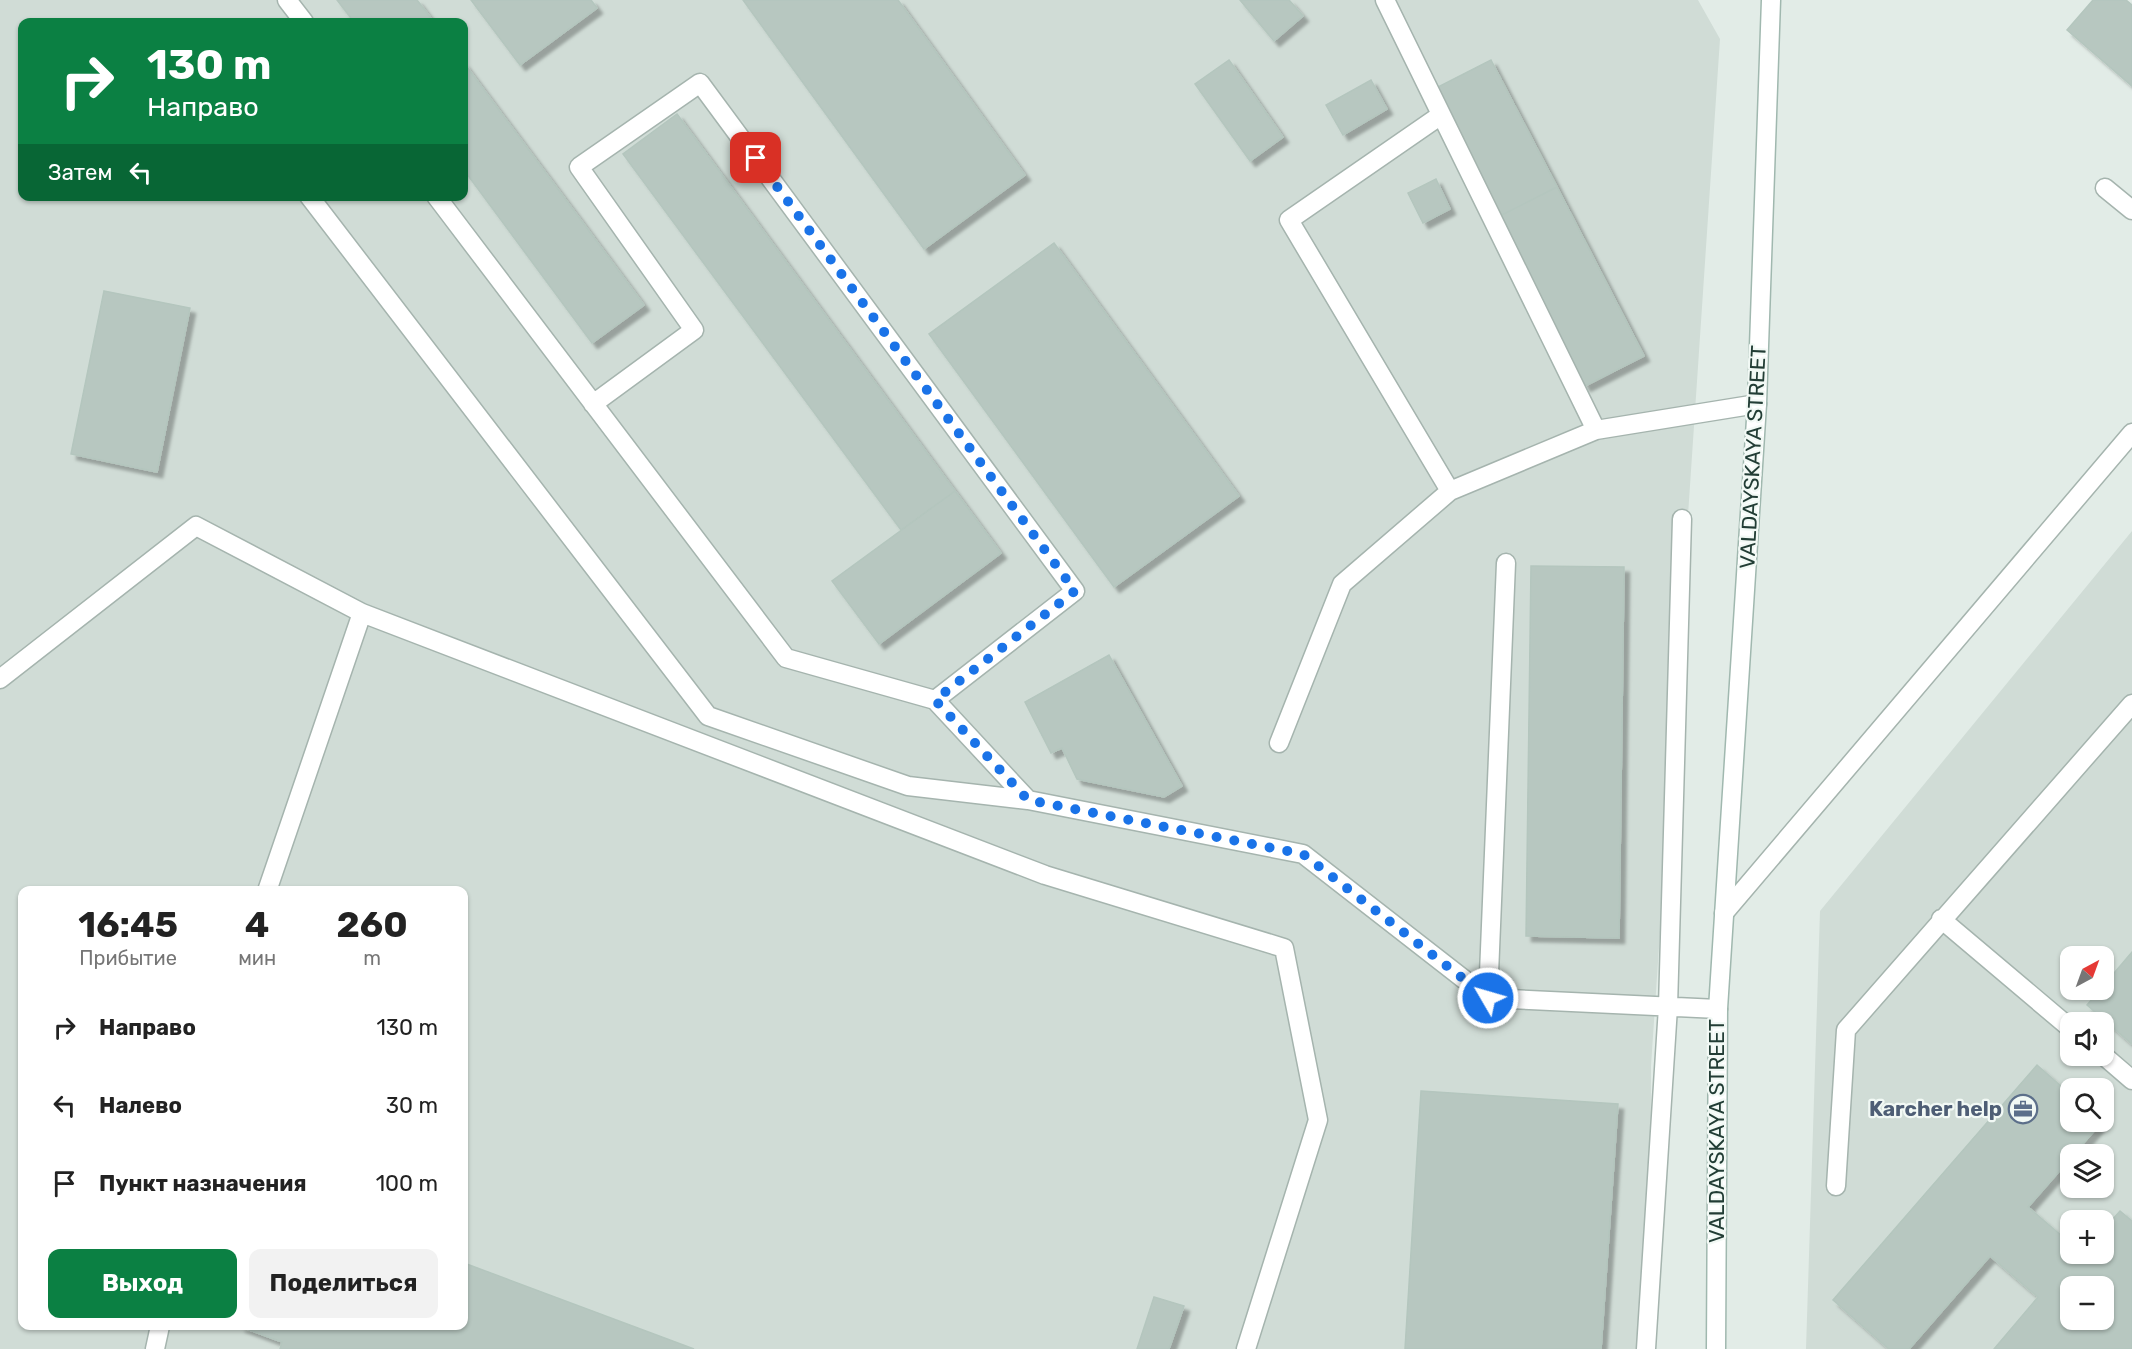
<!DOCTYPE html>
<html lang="ru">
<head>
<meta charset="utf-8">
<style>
	:root { --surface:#fff; --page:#f2f2f2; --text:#222; --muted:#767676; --accent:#0b8043 }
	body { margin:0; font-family:Rubik,sans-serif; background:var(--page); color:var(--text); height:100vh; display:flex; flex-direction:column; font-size:22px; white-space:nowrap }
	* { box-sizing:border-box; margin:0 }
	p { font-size:20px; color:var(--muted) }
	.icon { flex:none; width:33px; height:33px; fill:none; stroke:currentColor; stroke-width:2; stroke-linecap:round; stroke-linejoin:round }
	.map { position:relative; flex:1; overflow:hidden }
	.details { position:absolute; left:18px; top:886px; width:450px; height:444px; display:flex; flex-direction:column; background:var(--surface); border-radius:12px; box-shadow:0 2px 4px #0004 }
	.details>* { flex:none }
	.top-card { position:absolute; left:18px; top:18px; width:450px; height:183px; border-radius:12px; box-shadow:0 2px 4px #0004; background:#0b8043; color:#fff; overflow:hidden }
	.needle { width:39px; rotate:41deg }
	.fabs { position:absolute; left:2060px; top:946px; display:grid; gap:12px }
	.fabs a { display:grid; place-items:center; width:54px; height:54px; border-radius:12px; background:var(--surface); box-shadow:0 2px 4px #0004; font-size:30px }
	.pin { position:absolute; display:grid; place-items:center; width:51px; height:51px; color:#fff; margin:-26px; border-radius:12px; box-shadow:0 3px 9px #0006 }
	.me { position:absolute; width:66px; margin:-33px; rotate:308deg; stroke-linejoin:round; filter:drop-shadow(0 0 4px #0008) }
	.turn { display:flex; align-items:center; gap:21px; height:126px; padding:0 30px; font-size:27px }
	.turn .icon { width:78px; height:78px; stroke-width:2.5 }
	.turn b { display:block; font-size:42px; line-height:51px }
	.then { display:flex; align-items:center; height:57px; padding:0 30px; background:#0003; gap:12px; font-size:22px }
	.eta { display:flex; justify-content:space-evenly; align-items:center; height:102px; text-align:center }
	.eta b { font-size:36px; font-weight:700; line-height:42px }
	.primary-button { display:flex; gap:12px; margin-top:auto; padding:12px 30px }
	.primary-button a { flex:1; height:69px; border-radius:12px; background:var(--accent); color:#fff; font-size:24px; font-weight:700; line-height:69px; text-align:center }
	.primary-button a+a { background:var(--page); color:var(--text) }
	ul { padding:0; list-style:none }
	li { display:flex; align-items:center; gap:18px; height:78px; padding:0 30px }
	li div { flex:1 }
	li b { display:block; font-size:22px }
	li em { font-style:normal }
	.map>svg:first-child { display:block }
	.built { fill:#d0dcd6; fill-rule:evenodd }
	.building { fill:#b7c7c0; stroke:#b4c6be; stroke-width:1.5; fill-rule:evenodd; filter:url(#shadow) }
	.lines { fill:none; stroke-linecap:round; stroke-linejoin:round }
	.lane-casing { stroke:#a5b4ae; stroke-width:21 }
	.street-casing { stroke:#a5b4ae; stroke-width:21 }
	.secondary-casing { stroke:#a0b8af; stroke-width:21 }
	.lane { stroke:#fff; stroke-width:18 }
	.street { stroke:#fff; stroke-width:18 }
	.secondary { stroke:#fff; stroke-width:18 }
	.route { stroke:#1a73e8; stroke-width:10; stroke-dasharray:0 18 }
	.labels { text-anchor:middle; stroke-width:4.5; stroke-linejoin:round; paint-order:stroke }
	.street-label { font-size:21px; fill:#223d35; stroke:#f2f9f5 }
	.service-label { font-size:21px; font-weight:bold; fill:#4e5e75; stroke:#f2f9f5; text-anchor:end }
</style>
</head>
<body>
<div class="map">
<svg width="2132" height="1349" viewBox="0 0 2132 1349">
	<defs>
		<filter id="shadow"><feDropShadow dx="5.5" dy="5.5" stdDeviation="1.5" flood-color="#0004"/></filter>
	</defs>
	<rect width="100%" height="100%" fill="#e2ece7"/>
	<path class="built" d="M0 0H1698L1720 39 1651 1066 1650 1349H0ZM22 22H464V196H22ZM22 891H464V1326H22Z
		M2132 531V1349H1806L1820 911ZM2070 957H2103V990H2070ZM2070 1023H2103V1056H2070ZM2070 1089H2103V1122H2070ZM2070 1155H2103V1188H2070ZM2070 1221H2103V1254H2070ZM2070 1287H2103V1320H2070Z"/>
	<path class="building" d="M337 0H417L434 22H354Z
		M471 0H591L597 8 520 65Z
		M743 0H898L1025 175 924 249Z
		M1240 0H1289L1303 16 1274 41Z
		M2093 0H2126L2132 5V86L2067 30Z
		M1229 60 1283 137 1250 161 1195 84Z
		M1491 60 1557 187 1498 217 1432 90Z
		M464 63 644 305 592 343 464 170Z
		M1371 80 1387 109 1343 135 1326 105Z
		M677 114 955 491 901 530 623 154Z
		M1436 179 1450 209 1423 223 1408 193Z
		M1557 187 1644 356 1585 386 1498 217Z
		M1054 243 1239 496 1114 587 929 334Z
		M104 291 190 308 157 472 71 454Z
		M955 491 1001 553 879 644 832 581Z
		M1531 566 1624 567 1619 938 1526 936Z
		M1109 655 1182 786 1164 797 1077 779 1062 748 1051 753 1025 702Z
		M2132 952V1044L2087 1005 2100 990H2103V986Z
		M2037 1065 2070 1094V1122H2102L2073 1155H2070V1159L2028 1207 2070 1243V1254H2103V1230L2120 1211 2132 1221V1349H1994L2038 1297 1990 1256 1909 1349H1889L1833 1300ZM2070 1287H2103V1320H2070Z
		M1421 1091 1618 1104 1601 1349H1405Z
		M464 1263 694 1349H280L282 1342 239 1326H464Z
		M1154 1297 1184 1306 1169 1349H1137Z"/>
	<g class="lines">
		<g class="lane-casing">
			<path id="lane" d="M287 0 304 22
				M1385 0 1596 430
				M1441 115 1289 220 1450 491
				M2105 188 2132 210
				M309 196 708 716 908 786 1028 800
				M436 196 786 658 935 700 1028 800 1303 854 1488 998 1718 1009
				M593 404 694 330 579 167 700 83 1075 591 935 700
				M0 679 196 526 362 613 1045 875 1284 948 1318 1120 1246 1349
				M1279 743 1342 584 1450 491 1596 430 1757 404
				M267 891 362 613
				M1941 919 2070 1028
				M1488 998 1506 563
				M2103 1055 2132 1080
				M1836 1186 1846 1030 2132 704
				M155 1349 160 1326
				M1646 1349 1668 1007 1682 519"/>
		</g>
		<g class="street-casing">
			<path id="street" d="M1724 913 2132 433"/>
		</g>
		<g class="secondary-casing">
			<path id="secondary" d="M1716 1349 1718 1009 1757 404 1771 0"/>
		</g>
		<use href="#lane" class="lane"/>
		<use href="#street" class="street"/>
		<use href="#secondary" class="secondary"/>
	</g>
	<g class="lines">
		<path class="route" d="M756 158 1075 591 935 700 1028 800 1303 854 1488 998"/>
	</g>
	<defs>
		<g id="office-ring" transform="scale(1.5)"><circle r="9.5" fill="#f2f9f5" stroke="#5c6f8a" stroke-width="1.5"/><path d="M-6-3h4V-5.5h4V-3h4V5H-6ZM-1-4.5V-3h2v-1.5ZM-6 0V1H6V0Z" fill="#5c6f8a"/></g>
	</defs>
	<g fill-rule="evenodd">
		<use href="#office-ring" x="2023" y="1109"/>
	</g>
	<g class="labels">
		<g class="street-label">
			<text transform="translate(1753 457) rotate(-87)" y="7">VALDAYSKAYA STREET</text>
			<text transform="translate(1717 1131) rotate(-90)" y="7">VALDAYSKAYA STREET</text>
		</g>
		<g class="service-label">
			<text x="2002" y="1116">Karcher help</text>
		</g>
	</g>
</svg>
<div class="fabs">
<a><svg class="needle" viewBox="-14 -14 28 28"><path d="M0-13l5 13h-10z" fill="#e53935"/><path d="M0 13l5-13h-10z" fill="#767676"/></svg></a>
<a><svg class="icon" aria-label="sound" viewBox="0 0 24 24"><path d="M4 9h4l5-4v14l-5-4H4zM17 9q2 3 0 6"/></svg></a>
<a><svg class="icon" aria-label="search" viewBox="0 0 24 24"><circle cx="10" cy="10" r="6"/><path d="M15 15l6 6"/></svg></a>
<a><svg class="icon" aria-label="layers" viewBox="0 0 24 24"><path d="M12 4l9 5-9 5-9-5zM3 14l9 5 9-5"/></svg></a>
<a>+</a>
<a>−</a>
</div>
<div class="pin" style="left:756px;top:158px;background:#d93025"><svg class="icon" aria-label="arrive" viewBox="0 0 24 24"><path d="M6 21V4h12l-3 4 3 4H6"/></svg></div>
<svg class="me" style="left:1488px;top:998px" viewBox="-20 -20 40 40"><circle r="17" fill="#1a73e8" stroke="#fff" stroke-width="3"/><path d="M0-11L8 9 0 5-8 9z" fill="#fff"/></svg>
<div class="top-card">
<div class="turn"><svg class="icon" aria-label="right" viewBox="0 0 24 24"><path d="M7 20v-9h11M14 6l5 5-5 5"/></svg><div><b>130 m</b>Направо</div></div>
<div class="then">Затем<svg class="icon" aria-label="left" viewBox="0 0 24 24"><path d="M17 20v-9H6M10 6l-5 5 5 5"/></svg></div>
</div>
<section class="details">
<div class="eta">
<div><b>16:45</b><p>Прибытие</p></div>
<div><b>4</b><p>мин</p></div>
<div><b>260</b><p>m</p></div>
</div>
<ul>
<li><svg class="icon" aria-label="right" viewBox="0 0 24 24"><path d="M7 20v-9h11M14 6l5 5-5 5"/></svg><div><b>Направо</b></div><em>130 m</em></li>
<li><svg class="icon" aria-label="left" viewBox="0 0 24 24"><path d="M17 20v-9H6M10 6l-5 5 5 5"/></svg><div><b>Налево</b></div><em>30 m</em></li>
<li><svg class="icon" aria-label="arrive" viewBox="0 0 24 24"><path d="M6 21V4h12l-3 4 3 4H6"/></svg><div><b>Пункт назначения</b></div><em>100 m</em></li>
</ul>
<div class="primary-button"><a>Выход</a><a>Поделиться</a></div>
</section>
</div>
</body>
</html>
